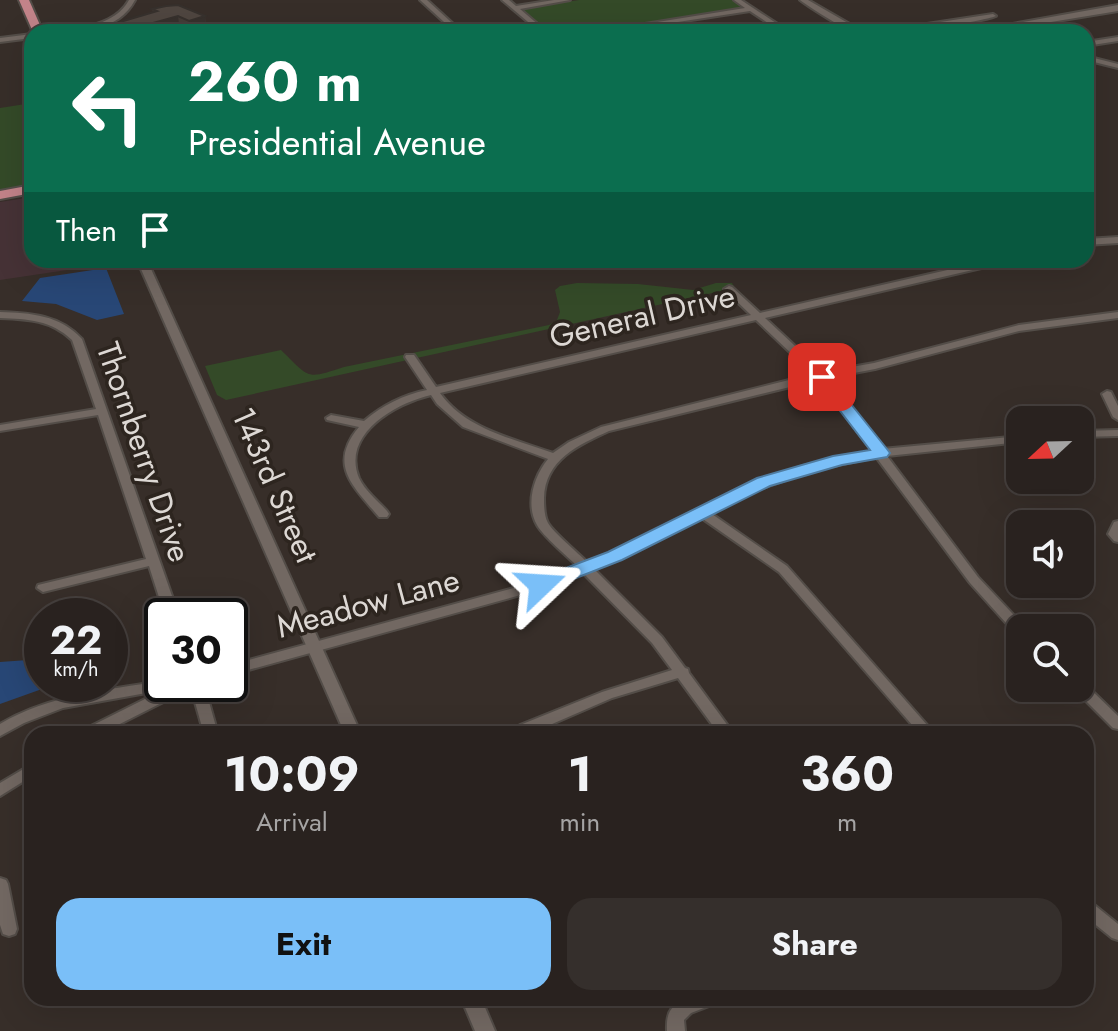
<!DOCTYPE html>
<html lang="en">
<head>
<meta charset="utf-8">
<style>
	:root { --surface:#29221f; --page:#352f2c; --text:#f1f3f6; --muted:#a5a4a4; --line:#453f3d; --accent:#7abff8 }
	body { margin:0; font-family:Jost,sans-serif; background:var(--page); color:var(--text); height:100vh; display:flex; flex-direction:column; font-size:30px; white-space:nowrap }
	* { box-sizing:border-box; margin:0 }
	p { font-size:26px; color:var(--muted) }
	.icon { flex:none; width:44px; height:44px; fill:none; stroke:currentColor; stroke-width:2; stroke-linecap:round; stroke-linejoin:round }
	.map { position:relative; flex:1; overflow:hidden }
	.drawer { position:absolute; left:24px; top:726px; width:1070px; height:280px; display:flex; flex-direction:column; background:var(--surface); border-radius:24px; box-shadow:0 8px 32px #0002,0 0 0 2px var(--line) }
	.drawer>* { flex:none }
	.hud { position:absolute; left:24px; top:24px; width:1070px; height:244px; border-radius:24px; box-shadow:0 8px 32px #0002,0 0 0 2px var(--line); background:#0b6e4f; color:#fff; overflow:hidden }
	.needle { width:52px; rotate:248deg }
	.controls { position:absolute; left:1006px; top:406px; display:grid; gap:16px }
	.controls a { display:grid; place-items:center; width:88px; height:88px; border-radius:16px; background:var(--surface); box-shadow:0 8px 32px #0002,0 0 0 2px var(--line); font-size:40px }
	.speed { position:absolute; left:24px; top:598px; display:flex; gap:16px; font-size:40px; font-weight:700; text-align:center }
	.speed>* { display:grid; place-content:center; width:104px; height:104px; border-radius:50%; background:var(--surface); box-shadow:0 8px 32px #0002,0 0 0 2px var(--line); line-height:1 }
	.speed small { font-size:20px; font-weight:400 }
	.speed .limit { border:4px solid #111; border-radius:12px; background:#fff; color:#111 }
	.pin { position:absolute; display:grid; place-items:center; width:68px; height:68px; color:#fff; margin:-34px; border-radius:16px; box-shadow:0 4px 12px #0006 }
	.me { position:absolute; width:88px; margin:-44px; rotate:70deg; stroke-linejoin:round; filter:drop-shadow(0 0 6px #0008) }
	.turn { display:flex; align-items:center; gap:28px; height:168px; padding:0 32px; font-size:36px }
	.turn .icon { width:104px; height:104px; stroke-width:2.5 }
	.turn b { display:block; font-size:56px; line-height:68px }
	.then { display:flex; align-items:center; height:76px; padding:0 32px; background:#0003; gap:16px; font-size:30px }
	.eta { display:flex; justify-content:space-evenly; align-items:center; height:136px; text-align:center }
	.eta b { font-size:48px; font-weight:700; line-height:56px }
	.primary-button { display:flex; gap:16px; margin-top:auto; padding:16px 32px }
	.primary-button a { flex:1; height:92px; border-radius:24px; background:var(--accent); color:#111; font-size:32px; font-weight:700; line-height:92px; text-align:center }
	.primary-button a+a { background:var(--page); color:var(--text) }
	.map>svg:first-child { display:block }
	.commercial { fill:#463236 }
	.green { fill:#344a28 }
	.water { fill:#284776 }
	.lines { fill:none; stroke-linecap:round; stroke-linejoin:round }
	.minor-casing { stroke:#534d48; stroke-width:4 }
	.tertiary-casing { stroke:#534d48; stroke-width:4 }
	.secondary-casing { stroke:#534d48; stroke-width:4 }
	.primary-casing { stroke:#534d48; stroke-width:4 }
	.minor { fill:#726862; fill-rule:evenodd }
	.tertiary { fill:#726862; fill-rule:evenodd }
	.secondary { fill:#726862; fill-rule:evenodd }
	.primary { fill:#c28389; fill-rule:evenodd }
	.wall { fill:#443c37 }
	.shaded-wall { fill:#37312d }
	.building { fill:#4f4640; stroke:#37312d; stroke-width:2 }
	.route { fill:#7abff8; stroke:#4f7ca1; stroke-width:2 }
	.labels { text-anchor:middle; stroke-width:7; stroke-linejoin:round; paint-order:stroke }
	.street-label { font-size:32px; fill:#ddd8d4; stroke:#2d251f }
</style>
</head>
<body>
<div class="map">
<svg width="1118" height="1031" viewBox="0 0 1118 1031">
	<rect width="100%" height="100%" fill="#372e29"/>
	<path class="commercial" d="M32 197V260L121 262 0 280V202Z"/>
	<path class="green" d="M579 0H732L745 8 590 32H546L518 9Z
		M32 103V186L0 191V108Z
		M577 283 638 284 693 290 716 283H732L735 288 226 400 217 395 205 366 281 350C310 378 305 380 344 367L549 325 557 320 560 312 555 290 560 286Z"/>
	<path class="water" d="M106 268 124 314 97 320 56 304 22 301 40 278Z
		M42 659V684H56L0 704V662Z"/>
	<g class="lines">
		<g class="minor-casing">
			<path id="minor" d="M129 0H135C118 32 81 32 51 32L78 26 81 28C100 24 119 18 129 0Z
				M420 0H427L462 32H455Z
				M502 0H509L516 6 554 0H570L520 9 547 32H503L506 30 534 27Z
				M734 0H741L779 25 781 30 779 32H770L774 29V27L750 11 612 32H595L745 8Z
				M800 0H808L860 30 927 24 993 14 996 16C979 23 872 37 854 32 844 29 809 7 800 0Z
				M1011 24 1027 31 1028 32H1019L1009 27 1008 26Z
				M32 34V38L0 42V38Z
				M1118 37V41L1086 46V42Z
				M1086 56 1118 64V68L1086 60Z
				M1118 237V243L1086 245V239Z
				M991 260H1008L1003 263 765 318 823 372 874 363 1019 325 1118 312V318L1019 331 875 369 828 378 882 449 1020 436V442L887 456 978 577 1025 627 1020 628V634L1015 633 970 583 876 457 810 471 738 497 709 512 787 566 935 734H920L779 572 700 517 619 559 594 569 662 637 685 668 688 669 689 673 734 734H719L678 678 612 698 529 734H513L520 725 602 692 672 670 652 643 583 573 546 588 230 675V665L536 582 577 566C567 556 543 536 537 525 525 504 534 476 548 459L463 427 437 404 431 395C396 403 341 434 359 478 365 491 378 501 387 511L389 514 387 517H379C354 487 327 465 359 427L327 420 326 418 331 415 364 421C383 405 403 395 427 390L405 357 406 355H414L436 387 751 315 726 291 724 289 729 286 732 287 760 313ZM756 320 813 374 601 427 569 442 553 453C514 439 465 429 440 393ZM819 380 872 451 803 466 730 493 611 553 587 562C578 553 553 532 548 523 544 516 544 505 544 498 545 460 578 445 609 431Z
				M0 312C31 313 60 315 82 339L179 616H165L149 566 43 592 37 588 38 585 146 559 98 415 0 431V425L96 409 72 340C51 320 28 319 0 318Z
				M1107 391 1111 392 1118 406V420L1113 417 1102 394Z
				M1118 430V436L1080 437V431Z
				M1118 521V542L1114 541 1108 534 1114 522Z
				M162 681V684H204L218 734H204L191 688 100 734H81L83 730 163 690 63 708 24 723 0 736V724C49 695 106 690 162 681Z
				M1080 682 1085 684 1118 716V729L1113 728 1075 690 1074 688H1080Z
				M32 764V776L0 796V783Z
				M0 878 6 880 8 884 17 929 15 934 9 936 3 934 0 925Z
				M1086 901 1092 903 1118 924V940L1112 938 1086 917Z
				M691 998H720L717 1003 691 1013 684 1020 685 1031H667C666 1009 672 1005 691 998Z"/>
		</g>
		<g class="tertiary-casing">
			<path id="tertiary" d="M137 260H147L361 734H345Z
				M461 998H481L495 1031H475Z"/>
		</g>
		<g class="secondary-casing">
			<path id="secondary" d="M1118 5V11L990 32H968Z"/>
		</g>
		<g class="primary-casing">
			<path id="primary" d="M19 0H29L43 32H33Z
				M32 185V193L0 199V191Z"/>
		</g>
		<use href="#minor" class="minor"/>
		<use href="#tertiary" class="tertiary"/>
		<use href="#secondary" class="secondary"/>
		<use href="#primary" class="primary"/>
	</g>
	<path class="wall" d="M152 9 205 16 207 32H104L103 27 153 12Z"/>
	<path class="shaded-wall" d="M178 16 180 32H135V28Z
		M205 16 207 32H190L189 21Z"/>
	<path class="building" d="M178 5 205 16 189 21 178 16 135 28 103 27 157 11 152 9 166 6Z"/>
	<path class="route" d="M822 372 827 374 887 449 890 453 887 457 842 465 770 486 622 560 548 589H534L531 585 534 580 608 552 757 478 833 456 870 450 814 377Z"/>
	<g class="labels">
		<g class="street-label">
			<text transform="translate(642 316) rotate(-13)" y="11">General Drive</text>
			<text transform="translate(144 452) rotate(71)" y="11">Thornberry Drive</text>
			<text transform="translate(275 485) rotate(66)" y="11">143rd Street</text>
			<text transform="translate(368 603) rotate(-15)" y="11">Meadow Lane</text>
		</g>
	</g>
</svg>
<div class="controls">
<a><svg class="needle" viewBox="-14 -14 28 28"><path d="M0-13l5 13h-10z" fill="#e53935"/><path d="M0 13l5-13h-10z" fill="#a5a4a4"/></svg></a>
<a><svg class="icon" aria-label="sound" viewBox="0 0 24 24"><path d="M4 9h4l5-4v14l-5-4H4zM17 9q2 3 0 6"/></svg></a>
<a><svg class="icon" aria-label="search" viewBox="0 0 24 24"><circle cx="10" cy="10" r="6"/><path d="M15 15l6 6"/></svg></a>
</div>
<div class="speed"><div>22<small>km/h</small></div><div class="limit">30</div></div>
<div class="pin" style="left:822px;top:377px;background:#d93025"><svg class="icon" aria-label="arrive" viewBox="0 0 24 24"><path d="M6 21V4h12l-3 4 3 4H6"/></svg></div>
<svg class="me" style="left:541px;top:585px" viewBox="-20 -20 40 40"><path d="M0-17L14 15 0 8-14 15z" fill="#7abff8" stroke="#fff" stroke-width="4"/></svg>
<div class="hud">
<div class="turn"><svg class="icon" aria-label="left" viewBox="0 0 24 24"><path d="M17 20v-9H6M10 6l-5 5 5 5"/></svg><div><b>260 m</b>Presidential Avenue</div></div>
<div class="then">Then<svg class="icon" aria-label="arrive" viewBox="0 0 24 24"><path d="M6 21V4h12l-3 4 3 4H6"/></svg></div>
</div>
<section class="drawer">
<div class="eta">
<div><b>10:09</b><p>Arrival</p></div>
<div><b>1</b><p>min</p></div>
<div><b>360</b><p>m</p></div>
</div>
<div class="primary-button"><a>Exit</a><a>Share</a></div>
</section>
</div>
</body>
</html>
